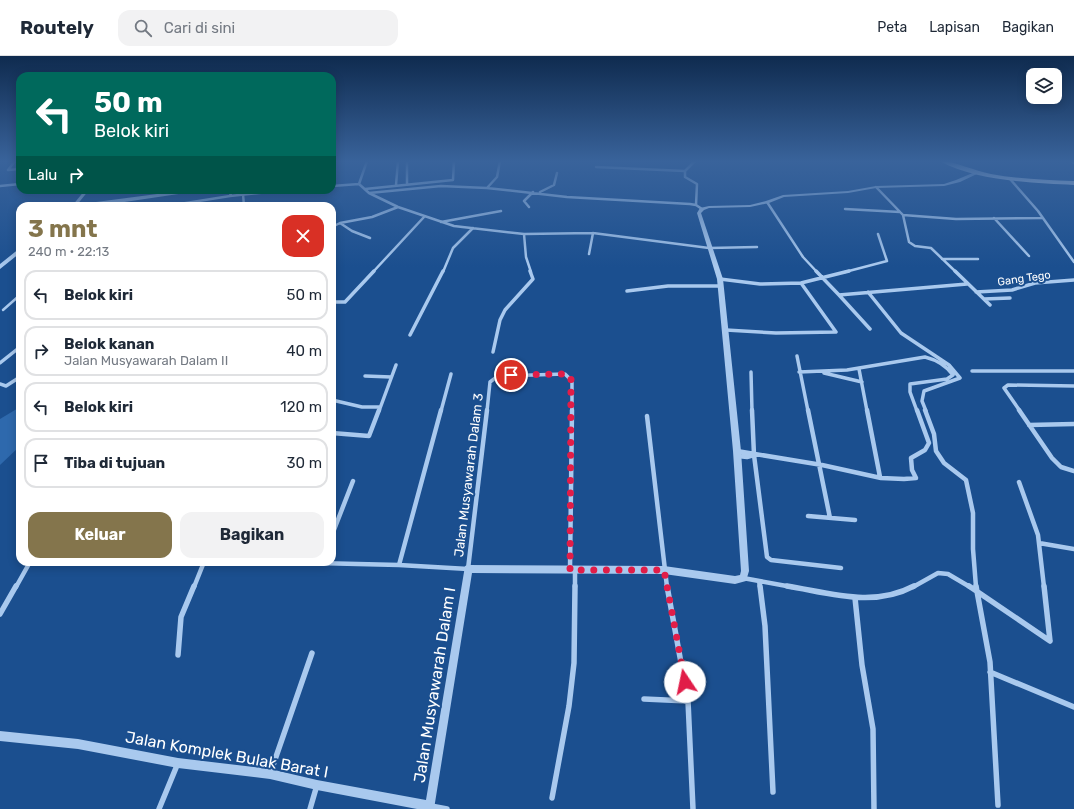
<!DOCTYPE html>
<html lang="id">
<head>
<meta charset="utf-8">
<style>
	:root { --surface:#fff; --page:#f2f2f3; --text:#1f2937; --muted:#747a83; --line:#e0e1e3; --accent:#84754c }
	body { margin:0; font-family:Rubik,sans-serif; background:var(--page); color:var(--text); height:100vh; display:flex; flex-direction:column; font-size:15px; white-space:nowrap }
	* { box-sizing:border-box; margin:0 }
	p { font-size:13px; color:var(--muted) }
	.icon { flex:none; width:22px; height:22px; fill:none; stroke:currentColor; stroke-width:2; stroke-linecap:round; stroke-linejoin:round }
	.map { position:relative; flex:1; overflow:hidden }
	.details { position:absolute; left:16px; top:146px; width:320px; height:364px; display:flex; flex-direction:column; background:var(--surface); border-radius:12px; box-shadow:0 2px 10px #0003 }
	.details>* { flex:none }
	.top-card { position:absolute; left:16px; top:16px; width:320px; height:122px; border-radius:12px; box-shadow:0 2px 10px #0003; background:#00695c; color:#fff; overflow:hidden }
	.buttons { position:absolute; left:1026px; top:12px; display:grid; gap:8px }
	.buttons a { display:grid; place-items:center; width:36px; height:36px; border-radius:8px; background:var(--surface); box-shadow:0 2px 10px #0003; font-size:20px }
	.pin { position:absolute; display:grid; place-items:center; width:34px; height:34px; color:#fff; margin:-17px; border:2px solid #fff; border-radius:50%; box-shadow:0 1px 4px #0007 }
	.me { position:absolute; width:44px; margin:-22px; rotate:349deg; stroke-linejoin:round; filter:drop-shadow(0 0 3px #0008) }
	.turn { display:flex; align-items:center; gap:14px; height:84px; padding:0 12px; font-size:18px }
	.turn .icon { width:52px; height:52px; stroke-width:2.5 }
	.turn b { display:block; font-size:28px; line-height:34px }
	.then { display:flex; align-items:center; height:38px; padding:0 12px; background:#0003; gap:8px; font-size:15px }
	.round { display:grid; place-items:center; flex:none; width:42px; height:42px; border-radius:12px; background:var(--page) }
	.overview { display:flex; align-items:center; justify-content:space-between; height:68px; padding:0 12px }
	h1 { font-size:24px; font-weight:700; line-height:30px; color:var(--accent) }
	.button { display:flex; gap:8px; margin-top:auto; padding:8px 12px }
	.button a { flex:1; height:46px; border-radius:12px; background:var(--accent); color:#fff; font-size:16px; font-weight:700; line-height:46px; text-align:center }
	.button a+a { background:var(--page); color:var(--text) }
	ul { padding:0; list-style:none }
	li { display:flex; align-items:center; gap:12px; height:50px; margin:0 8px 6px; padding:0 4px; border:2px solid var(--line); border-radius:12px }
	li div { flex:1 }
	li b { display:block; font-size:15px }
	li em { font-style:normal }
	header { display:flex; align-items:center; gap:24px; box-sizing:border-box; height:56px; padding:0 20px; background:var(--surface); border-bottom:1px solid var(--line) }
	header strong { font-size:19px }
	nav { display:flex; gap:22px; margin-inline-start:auto; font-size:14px }
	.search { width:280px; height:36px; background:var(--page); display:flex; align-items:center; gap:10px; box-sizing:border-box; padding:0 14px; border-radius:12px; color:var(--muted); font-size:15px }
	.map>svg:first-child { display:block }
	.green { fill:#2e69ad }
	.lines { fill:none; stroke-linecap:round; stroke-linejoin:round }
	.service { stroke:#a9c9ee; stroke-width:2.5 }
	.minor-far3 { stroke:#a9c9ee; stroke-width:2.5 }
	.minor-far2 { stroke:#a9c9ee; stroke-width:3.5 }
	.minor-far1 { stroke:#a9c9ee; stroke-width:4.5 }
	.minor { stroke:#a9c9ee; stroke-width:5.5 }
	.tertiary { fill:#a9c9ee; fill-rule:evenodd }
	.secondary { fill:#d6e6fa; fill-rule:evenodd }
	.route { stroke:#e11d48; stroke-width:7; stroke-dasharray:0 12.6 }
	.labels { text-anchor:middle; stroke-width:4; stroke-linejoin:round; paint-order:stroke }
	.far-street-label { font-size:11px; fill:#fff; stroke:#1b4f8f }
	.street-label { font-size:13px; fill:#fff; stroke:#1b4f8f }
	.near-street-label { font-size:16px; fill:#fff; stroke:#1b4f8f }
</style>
</head>
<body>
<header>
<strong>Routely</strong>
<div class="search"><svg class="icon" aria-label="search" viewBox="0 0 24 24"><circle cx="10" cy="10" r="6"/><path d="M15 15l6 6"/></svg>Cari di sini</div>
<nav><a>Peta</a><a>Lapisan</a><a>Bagikan</a></nav>
</header>
<div class="map">
<svg width="1074" height="753" viewBox="0 0 1074 753">
	<rect width="100%" height="100%" fill="#1b4f8f"/>
	<path class="green" d="M20 351V390L0 409V363Z"/>
	<g class="lines">
		<path class="service" d="M3 254 20 239"/>
		<path class="minor-far3" d="M15 105 8 114 20 113
			M407 105V128
			M1072 105 1074 107
			M596 111 685 115 695 105
			M685 115V121L697 128 696 149
			M1010 123 1038 155 1074 206
			M359 128 369 137 398 151 454 170 524 178 593 177 709 192 757 191
			M359 128 367 105
			M396 129 398 105
			M0 130 20 128
			M332 130 359 128
			M876 131 903 159 909 186 915 190 931 192 956 216
			M487 132 497 121 500 105
			M365 133 453 124 454 105
			M540 136 554 129 557 117
			M369 137 441 130 487 132 567 141 690 148 696 149 702 153
			M243 138 244 150
			M230 140 232 134
			M767 146 803 201 817 216
			M75 150 190 135 89 150
			M167 150 230 140 287 134
			M529 151 524 145 533 136
			M845 153 900 156
			M903 159 956 163 1042 162
			M994 162 1029 200
			M441 166 501 155
			M340 167 352 175 370 182
			M332 171 340 167 372 161 398 151
			M524 178 526 201 531 216
			M589 198 593 177
			M942 203H978
			M373 216 424 161
			M443 216 453 192 473 172
			M845 216 887 205 878 178"/>
		<path class="minor-far2" d="M816 215 839 239
			M955 215 990 249
			M720 223 760 228 801 227 849 215
			M801 227 836 276
			M627 235 668 230H720
			M868 236 901 277 949 309 960 322 924 335 922 345 926 355
			M976 236 1012 234 1035 227 1074 224
			M984 243 1010 242
			M332 246H345L374 215
			M870 273 839 239 967 228
			M726 274 776 277 836 276
			M410 279 443 215
			M493 296 500 264 505 254 533 223 530 215
			M797 300 808 355
			M0 307 20 291
			M859 313 867 355
			M972 315H1074
			M751 316 752 355
			M799 316 847 314 925 301C937 304 946 309 953 319L947 323 910 328V336L917 355
			M824 317 862 326
			M365 320 391 321
			M0 328 6 330 20 321
			M332 344 362 351H380
			M379 355 396 309
			M441 355 451 318
			M487 355 490 326 498 320 565 318 572 325V355
			M1020 355 1004 332 1008 329 1074 330"/>
		<path class="minor-far1" d="M752 354 754 399 767 501 771 504 841 512
			M808 354 830 462
			M867 354 880 421
			M925 354 934 378 936 395 944 407 966 424 973 457V493L976 531
			M1019 354 1052 402 1061 411 1074 415
			M647 360 667 531
			M1029 369 1074 368
			M332 377 369 380 379 354
			M737 395 822 409 881 422 904 423 916 422 912 414 911 402 925 394 929 387 917 354
			M738 400 747 401 754 399
			M1019 426 1038 479 1044 531
			M808 460 855 464
			M332 479 353 425
			M1039 487 1074 493
			M275 506 399 509 468 513 487 354
			M399 509 441 354
			M570 513 572 354
			M743 522 792 531
			M759 525 760 531
			M16 531 30 506
			M194 531 204 506
			M575 531V514
			M913 531 938 517 948 518 970 531"/>
		<path class="minor" d="M667 530 688 645 693 753
			M760 530 765 570 773 736
			M787 530C830 537 873 552 914 530
			M969 530 1050 585
			M976 530 990 606 998 749
			M1044 530 1050 585
			M855 542 862 609 873 673 874 753
			M0 558 16 530
			M178 599 181 561 194 530
			M990 616 1074 651
			M644 643 688 645
			M270 718 312 597
			M552 742 569 650 574 607 575 530
			M431 750 447 753
			M159 753 178 707
			M310 753 317 729"/>
		<path class="tertiary" d="M975 116 979 117 960 126 944 130 876 132 848 137 784 141 769 147 750 151 709 152 704 154 701 157 723 223 741 395 749 515 746 525 735 528 664 518 472 517 434 753H417L317 734 270 723 178 712 78 693 0 685V675L78 683 178 702 270 713 317 724 426 744 465 510 468 509 664 510 735 520 740 519 741 515 733 395 717 223 697 157 700 152 709 150 750 149 766 145 783 139 848 135 876 130 944 128 956 124Z
			M85 134H89L76 150H72Z
			M20 192V197L0 213V208Z"/>
		<path class="secondary" d="M940 105C954 105 975 115 991 118 1018 123 1046 124 1074 125V129C1034 127 975 125 940 105Z"/>
	</g>
	<linearGradient id="sky" x2="0" y2="1"><stop stop-color="#0f2b4f"/><stop offset="0.5" stop-color="#39639b"/><stop offset="1" stop-color="#39639b" stop-opacity="0"/></linearGradient>
	<rect width="1074" height="211" fill="url(#sky)"/>
	<g class="lines">
		<path class="route" d="M511 319 566 318 571 322 570 514H664L685 626"/>
	</g>
	<g class="labels">
		<g class="far-street-label">
			<text transform="translate(1024 222) rotate(-8)" y="4">Gang Tego</text>
		</g>
		<g class="street-label">
			<text transform="translate(468 419) rotate(-83)" y="5">Jalan Musyawarah Dalam 3</text>
		</g>
		<g class="near-street-label">
			<text transform="translate(434 629) rotate(-81)" y="6">Jalan Musyawarah Dalam I</text>
			<text transform="translate(227 698) rotate(10)" y="6">Jalan Komplek Bulak Barat I</text>
		</g>
	</g>
</svg>
<div class="buttons">
<a><svg class="icon" aria-label="layers" viewBox="0 0 24 24"><path d="M12 4l9 5-9 5-9-5zM3 14l9 5 9-5"/></svg></a>
</div>
<div class="pin" style="left:511px;top:319px;background:#d93025"><svg class="icon" aria-label="arrive" viewBox="0 0 24 24"><path d="M6 21V4h12l-3 4 3 4H6"/></svg></div>
<svg class="me" style="left:685px;top:626px" viewBox="-20 -20 40 40"><circle r="19" fill="#fff"/><path d="M0-13L10 11 0 6-10 11z" fill="#e11d48"/></svg>
<div class="top-card">
<div class="turn"><svg class="icon" aria-label="left" viewBox="0 0 24 24"><path d="M17 20v-9H6M10 6l-5 5 5 5"/></svg><div><b>50 m</b>Belok kiri</div></div>
<div class="then">Lalu<svg class="icon" aria-label="right" viewBox="0 0 24 24"><path d="M7 20v-9h11M14 6l5 5-5 5"/></svg></div>
</div>
<section class="details">
<div class="overview"><div><h1>3 mnt</h1><p>240 m · 22:13</p></div><a class="round" style="background:#d93025;color:#fff"><svg class="icon" aria-label="close" viewBox="0 0 24 24"><path d="M6 6l12 12M18 6L6 18"/></svg></a></div>
<ul>
<li><svg class="icon" aria-label="left" viewBox="0 0 24 24"><path d="M17 20v-9H6M10 6l-5 5 5 5"/></svg><div><b>Belok kiri</b></div><em>50 m</em></li>
<li><svg class="icon" aria-label="right" viewBox="0 0 24 24"><path d="M7 20v-9h11M14 6l5 5-5 5"/></svg><div><b>Belok kanan</b><p>Jalan Musyawarah Dalam II</p></div><em>40 m</em></li>
<li><svg class="icon" aria-label="left" viewBox="0 0 24 24"><path d="M17 20v-9H6M10 6l-5 5 5 5"/></svg><div><b>Belok kiri</b></div><em>120 m</em></li>
<li><svg class="icon" aria-label="arrive" viewBox="0 0 24 24"><path d="M6 21V4h12l-3 4 3 4H6"/></svg><div><b>Tiba di tujuan</b></div><em>30 m</em></li>
</ul>
<div class="button"><a>Keluar</a><a>Bagikan</a></div>
</section>
</div>
</body>
</html>
